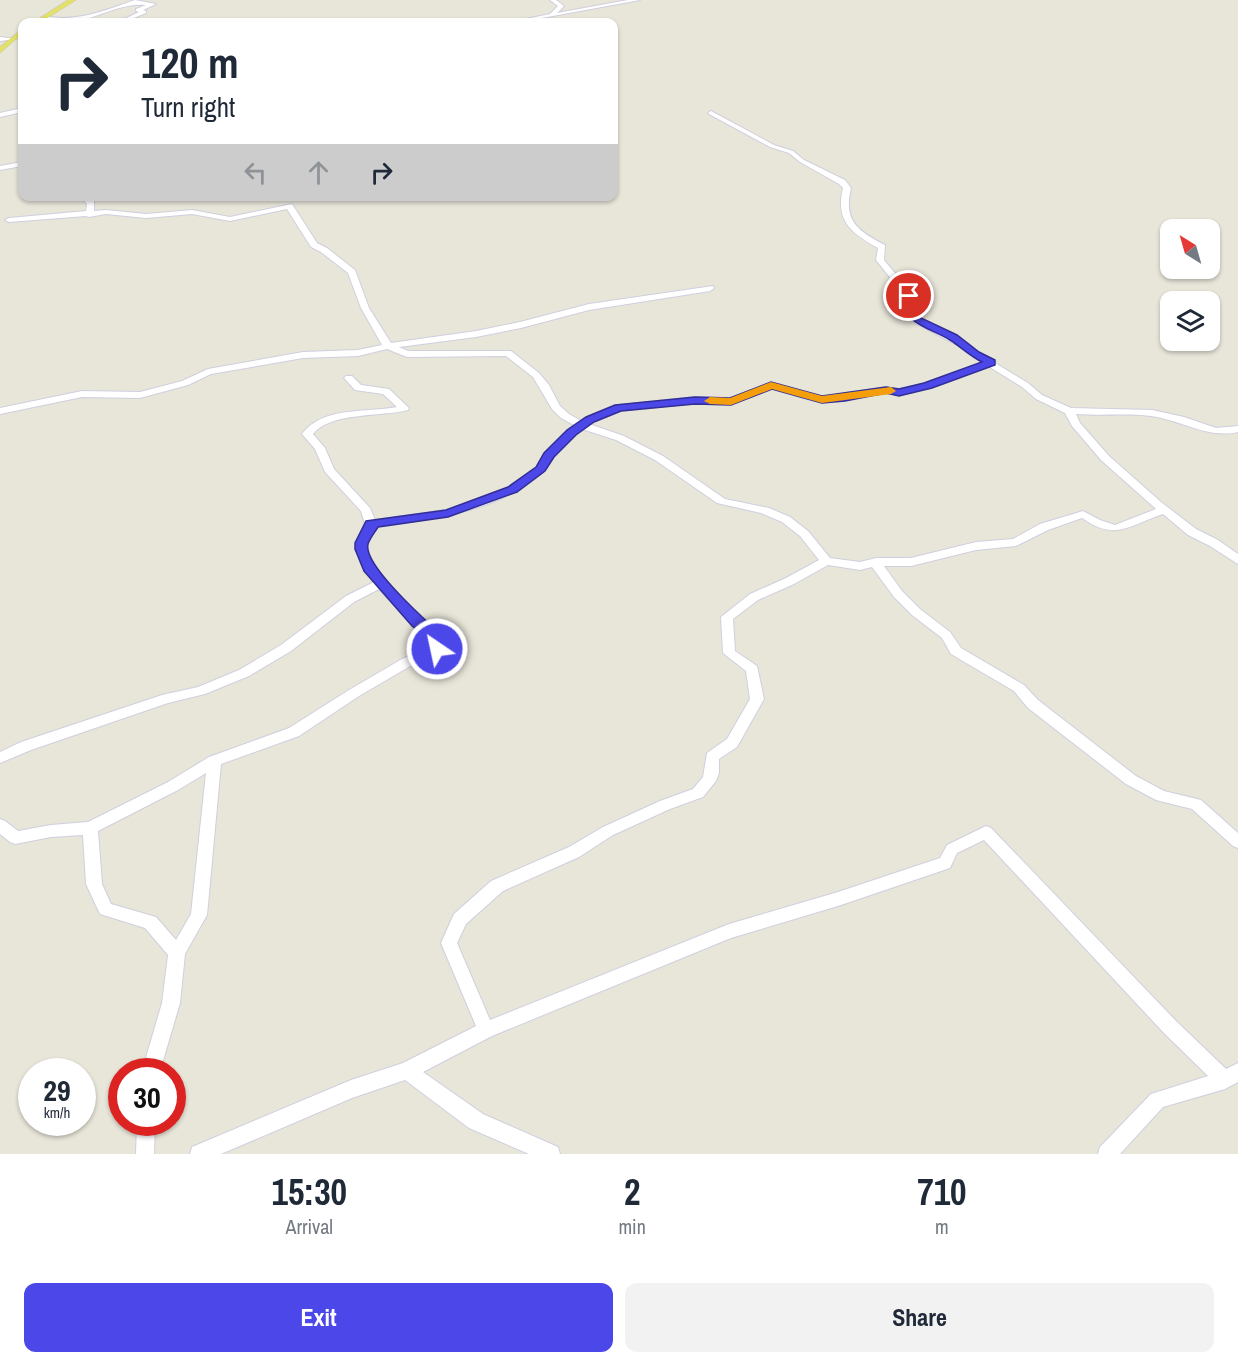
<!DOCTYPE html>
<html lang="en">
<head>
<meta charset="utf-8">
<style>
	:root { --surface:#fff; --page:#f2f2f3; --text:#1f2937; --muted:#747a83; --accent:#4c47e8 }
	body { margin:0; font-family:"Archivo Narrow",sans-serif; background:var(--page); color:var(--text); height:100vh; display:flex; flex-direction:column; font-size:22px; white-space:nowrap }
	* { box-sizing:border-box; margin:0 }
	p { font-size:20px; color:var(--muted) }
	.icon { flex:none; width:33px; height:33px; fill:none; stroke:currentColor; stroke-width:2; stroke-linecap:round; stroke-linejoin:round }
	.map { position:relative; height:1154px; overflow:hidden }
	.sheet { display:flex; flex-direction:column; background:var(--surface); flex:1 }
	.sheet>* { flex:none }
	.hud { position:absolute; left:18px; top:18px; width:600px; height:183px; border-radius:12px; box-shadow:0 2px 4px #0004; background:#fff; color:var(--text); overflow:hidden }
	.needle { width:39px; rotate:323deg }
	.controls { position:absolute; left:1160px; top:219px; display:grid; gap:12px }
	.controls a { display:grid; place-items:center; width:60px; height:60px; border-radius:12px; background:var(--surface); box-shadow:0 2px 4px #0004; font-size:30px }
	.speed { position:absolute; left:18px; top:1058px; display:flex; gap:12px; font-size:30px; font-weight:700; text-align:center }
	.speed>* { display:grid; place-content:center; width:78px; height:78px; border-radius:50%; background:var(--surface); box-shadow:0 2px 4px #0004; line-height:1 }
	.speed small { font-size:15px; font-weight:400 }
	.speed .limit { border:9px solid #d22; background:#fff; color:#111 }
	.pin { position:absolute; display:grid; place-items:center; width:51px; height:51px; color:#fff; margin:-26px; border:3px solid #fff; border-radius:50%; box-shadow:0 2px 6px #0007 }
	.me { position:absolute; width:66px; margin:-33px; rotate:326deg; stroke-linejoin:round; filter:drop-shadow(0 0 4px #0008) }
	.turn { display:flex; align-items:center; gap:21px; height:126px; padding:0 24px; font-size:27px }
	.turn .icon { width:78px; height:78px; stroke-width:2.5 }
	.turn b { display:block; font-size:42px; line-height:51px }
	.lanes { display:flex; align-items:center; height:57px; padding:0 24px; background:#0003; justify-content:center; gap:30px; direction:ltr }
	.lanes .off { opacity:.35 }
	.eta { display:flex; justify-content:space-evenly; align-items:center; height:102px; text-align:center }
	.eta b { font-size:36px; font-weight:700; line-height:42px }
	.button { display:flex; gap:12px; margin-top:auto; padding:12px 24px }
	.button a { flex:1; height:69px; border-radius:12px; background:var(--accent); color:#fff; font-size:24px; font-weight:700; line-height:69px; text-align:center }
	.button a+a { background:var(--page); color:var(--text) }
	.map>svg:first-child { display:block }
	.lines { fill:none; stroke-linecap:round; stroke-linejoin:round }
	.minor-casing { stroke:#cfcfdf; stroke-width:2 }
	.major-casing { stroke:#c7c7c7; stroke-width:1 }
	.minor { fill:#fff; fill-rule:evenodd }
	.major { fill:#e2e065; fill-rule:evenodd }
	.route { fill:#4c47e8; stroke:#312e97; stroke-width:1.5 }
	.slow { fill:#f59e0b }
</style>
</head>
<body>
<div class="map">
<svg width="1238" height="1154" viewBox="0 0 1238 1154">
	<rect width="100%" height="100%" fill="#e8e5d9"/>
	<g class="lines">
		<g class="minor-casing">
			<path id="minor" d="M135 0 156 4 143 10 146 11V13L124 22H118L139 12 136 11V9L146 5C113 1 78 34 42 18L45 16C76 23 106 10 135 0Z
				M550 0H556L564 6 557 13 628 0H640L520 22H511L550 14 558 6Z
				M0 37 16 39 0 41Z
				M22 108V112L0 117V113Z
				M711 111 774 145 793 151 804 160 845 180 851 188C843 221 858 231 885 245L884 260 913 295 915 312 921 319 969 344 978 352 994 360 995 363 1028 383 1042 395 1071 408 1152 410 1184 417 1216 428 1238 426V432C1208 439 1181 420 1151 416 1126 413 1101 416 1076 414L1080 423 1109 456 1161 502 1196 529 1218 540 1238 554V564L1210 546 1188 535 1163 514C1129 525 1116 542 1082 518L1048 530 1016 546 976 550 911 566H884L902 591 920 609 950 632 961 648 1024 685 1038 700 1136 776 1164 791 1201 800 1238 833V848L1233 846 1192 809 1156 800 1126 784 1028 708 1014 691 951 654 942 638 912 615 894 597 872 567 860 570 828 565 794 584 758 600 733 619 735 651 757 666 764 699 737 747 719 759V773L716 781 703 797 670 809 613 835 579 857 503 891 466 924 457 943 490 1020 729 924 838 892 940 858 947 845 986 826 991 828 1176 1021 1226 1069 1238 1063V1082L1225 1089 1163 1107 1120 1154H1098L1100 1147 1151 1094 1208 1076 1164 1033 984 840 957 853 950 868 838 906 731 938 492 1036 423 1072 483 1114 558 1147 560 1154H529L469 1128 405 1080 352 1098 221 1154H190L192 1147 351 1080 403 1063 476 1026 441 943 454 914 491 881 569 847 603 827 660 801 693 789 703 777 707 753 727 739 750 699 746 671 723 653 721 617 750 594 786 578 819 560 800 536 782 522 761 513 717 503 655 460 616 440 582 429C572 436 560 447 553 458 549 463 547 469 542 473 497 512 435 518 378 527 375 532 370 537 368 543 361 577 435 617 443 649L442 652 412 665 359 696 299 736 221 764 207 915 185 954 180 1003 160 1071H142L162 1003 168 955 145 928 100 914 86 884 83 835 51 837 15 844 10 842 0 834V819L5 821 18 831 51 825 88 822 168 782 209 757 289 728 349 690 402 659 430 647 428 641 379 589 354 602 291 651 249 676 205 694 168 703 31 750 0 763V752L21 742 162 695 198 687 239 670 281 645 346 596 374 582C359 562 349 549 366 527L361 511 325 472 315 449 302 434C323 406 365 413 397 407L383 394 355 390 344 378 346 376H352L361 385 389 389 409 408 408 410C381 417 330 412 313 434L325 448 334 469 370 508 375 520 446 510 509 488 537 467 545 453 574 425 561 418 552 409 533 377 506 356 407 357 387 349 358 356 303 358 211 374 188 385 140 398 82 397 0 414V408L82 391 140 392 182 381 208 369 303 352 358 350 382 345 361 308 348 273 321 252 311 247 287 209 230 221 192 214 146 218 106 214 89 217 86 216 9 222 5 220 9 218 86 211 87 204 80 196H88L94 201V211L106 210 146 214 192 210 230 217 292 204 317 243 327 248 355 270 369 308 391 343 476 331 520 322 589 304 713 286 714 288 710 291 589 310 521 328 476 337 399 347 408 351H511L539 373 549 385 560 406 569 414 581 421 619 405 695 397 730 398 771 383 822 397 886 387 899 389 925 383 982 362 963 348 915 323 907 312 905 296 876 260 878 248C851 233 835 221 843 188L839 184 800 162 789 153 770 147 709 114 708 113ZM988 366 1022 387 1036 399 1065 413 1072 426 1101 460 1156 509 1115 525 1100 520 1083 511 1040 524 1013 539 976 542 911 558H876L860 562 830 558 808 531 790 517 769 508 725 499 663 456 624 436 589 424 621 411 695 403 731 404 772 389 822 403 886 393 899 395 931 387ZM206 773 191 914 176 940 156 917 111 904 102 884 98 831 178 790Z
				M22 162V166L0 170V166Z
				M137 1122H155L154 1154H136Z"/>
		</g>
		<g class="major-casing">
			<path id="major" d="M68 0H76L41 22H34Z
				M22 29V34L0 53V47Z"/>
		</g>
		<use href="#minor" class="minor"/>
		<use href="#major" class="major"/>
	</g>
	<path class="route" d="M905 293 914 296 915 311 921 318 957 335 979 352 995 360V365L932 388 899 396 886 393 845 401 822 403 772 389 731 405 695 404 621 411 594 422 576 435 554 457 545 471 517 492 448 517 378 527C375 532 370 538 368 544 363 564 419 614 434 628 439 633 441 642 444 649L442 653H432L424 635 412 626 364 571 355 549V543L366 521 446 510 508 487 536 467 544 453 567 430 586 417 615 405 695 397 730 398 771 382 822 396 886 387 899 389 924 383 982 362C970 356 961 347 950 340 931 328 897 323 905 293Z"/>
	<path class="slow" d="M771 382 822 396 891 387 896 391 891 394 822 403 772 389 731 405 710 404 704 401 710 397 730 398Z"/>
</svg>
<div class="controls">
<a><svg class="needle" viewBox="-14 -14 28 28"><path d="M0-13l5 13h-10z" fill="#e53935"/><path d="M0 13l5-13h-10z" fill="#747a83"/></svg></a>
<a><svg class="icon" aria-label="layers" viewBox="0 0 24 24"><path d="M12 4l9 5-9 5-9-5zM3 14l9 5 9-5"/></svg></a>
</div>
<div class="speed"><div>29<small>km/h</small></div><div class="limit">30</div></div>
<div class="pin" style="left:909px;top:296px;background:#d93025"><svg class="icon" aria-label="arrive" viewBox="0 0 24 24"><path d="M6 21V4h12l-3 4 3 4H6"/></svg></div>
<svg class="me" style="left:437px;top:649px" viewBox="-20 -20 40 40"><circle r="17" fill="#4c47e8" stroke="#fff" stroke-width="3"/><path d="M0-11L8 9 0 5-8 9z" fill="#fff"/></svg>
<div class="hud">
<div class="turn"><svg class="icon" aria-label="right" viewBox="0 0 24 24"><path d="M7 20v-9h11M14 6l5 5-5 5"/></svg><div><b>120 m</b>Turn right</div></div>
<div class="lanes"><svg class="icon off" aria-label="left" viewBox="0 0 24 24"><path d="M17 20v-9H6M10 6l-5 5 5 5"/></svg><svg class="icon off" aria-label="ahead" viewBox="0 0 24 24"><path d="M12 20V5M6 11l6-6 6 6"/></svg><svg class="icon" aria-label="right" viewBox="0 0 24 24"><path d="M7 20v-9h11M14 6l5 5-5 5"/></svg></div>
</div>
</div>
<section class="sheet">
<div class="eta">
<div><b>15:30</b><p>Arrival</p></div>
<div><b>2</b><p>min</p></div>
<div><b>710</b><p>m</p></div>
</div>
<div class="button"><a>Exit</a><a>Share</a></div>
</section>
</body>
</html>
